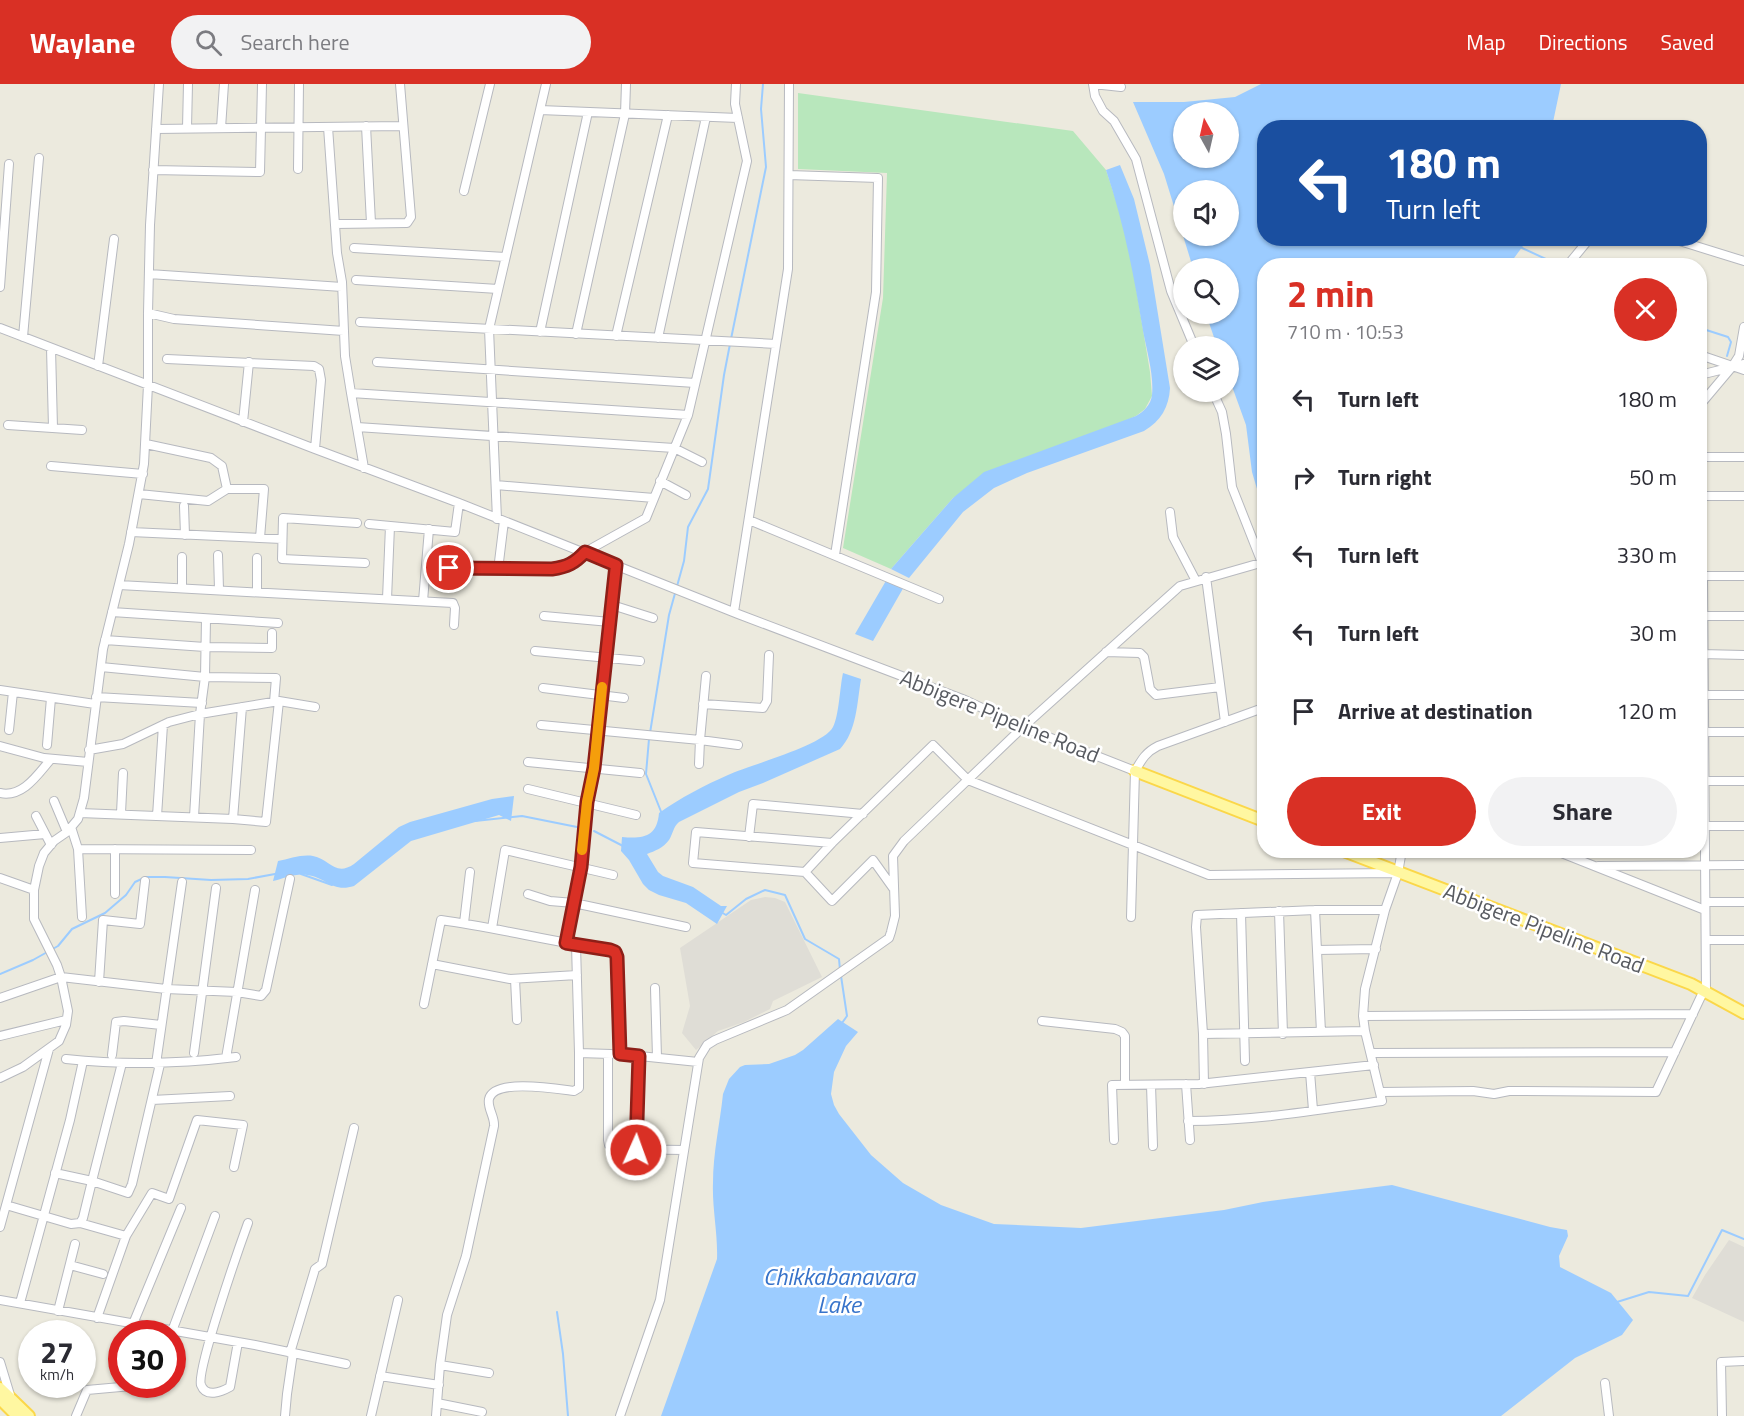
<!DOCTYPE html>
<html lang="en">
<head>
<meta charset="utf-8">
<style>
	:root { --surface:#fff; --page:#f2f2f3; --text:#2b2b33; --muted:#7c7c81; --accent:#d93025 }
	body { margin:0; font-family:"Titillium Web",sans-serif; background:var(--page); color:var(--text); height:100vh; display:flex; flex-direction:column; font-size:22px; white-space:nowrap }
	* { box-sizing:border-box; margin:0 }
	p { font-size:20px; color:var(--muted) }
	.icon { flex:none; width:33px; height:33px; fill:none; stroke:currentColor; stroke-width:2; stroke-linecap:round; stroke-linejoin:round }
	.map { position:relative; flex:1; overflow:hidden }
	.sheet { position:absolute; left:1257px; top:174px; width:450px; height:600px; display:flex; flex-direction:column; background:var(--surface); border-radius:24px; box-shadow:0 2px 4px #0004 }
	.sheet>* { flex:none }
	.top-card { position:absolute; left:1257px; top:36px; width:450px; height:126px; border-radius:24px; box-shadow:0 2px 4px #0004; background:#1a4fa0; color:#fff; overflow:hidden }
	.needle { width:39px; rotate:352deg }
	.fabs { position:absolute; left:1173px; top:18px; display:grid; gap:12px }
	.fabs a { display:grid; place-items:center; width:66px; height:66px; border-radius:50%; background:var(--surface); box-shadow:0 2px 4px #0004; font-size:30px }
	.speed { position:absolute; left:18px; top:1236px; display:flex; gap:12px; font-size:30px; font-weight:700; text-align:center }
	.speed>* { display:grid; place-content:center; width:78px; height:78px; border-radius:50%; background:var(--surface); box-shadow:0 2px 4px #0004; line-height:1 }
	.speed small { font-size:15px; font-weight:400 }
	.speed .limit { border:9px solid #d22; background:#fff; color:#111 }
	.pin { position:absolute; display:grid; place-items:center; width:51px; height:51px; color:#fff; margin:-26px; border:3px solid #fff; border-radius:50%; box-shadow:0 2px 6px #0007 }
	.me { position:absolute; width:66px; margin:-33px; rotate:2deg; stroke-linejoin:round; filter:drop-shadow(0 0 4px #0008) }
	.turn { display:flex; align-items:center; gap:21px; height:126px; padding:0 30px; font-size:27px }
	.turn .icon { width:78px; height:78px; stroke-width:2.5 }
	.turn b { display:block; font-size:42px; line-height:51px }
	.round { display:grid; place-items:center; flex:none; width:63px; height:63px; border-radius:32px; background:var(--page) }
	.head { display:flex; align-items:center; justify-content:space-between; height:102px; padding:0 30px }
	h1 { font-size:36px; font-weight:700; line-height:45px; color:var(--accent) }
	.action { display:flex; gap:12px; margin-top:auto; padding:12px 30px }
	.action a { flex:1; height:69px; border-radius:36px; background:var(--accent); color:#fff; font-size:24px; font-weight:700; line-height:69px; text-align:center }
	.action a+a { background:var(--page); color:var(--text) }
	ul { padding:0; list-style:none }
	li { display:flex; align-items:center; gap:18px; height:78px; padding:0 30px }
	li div { flex:1 }
	li b { display:block; font-size:22px }
	li em { font-style:normal }
	header { display:flex; align-items:center; gap:36px; box-sizing:border-box; height:84px; padding:0 30px; background:var(--accent); color:#fff }
	header strong { font-size:28px }
	nav { display:flex; gap:33px; margin-inline-start:auto; font-size:21px }
	.search { width:420px; height:54px; background:var(--page); display:flex; align-items:center; gap:15px; box-sizing:border-box; padding:0 21px; border-radius:33px; color:var(--muted); font-size:22px }
	.map>svg:first-child { display:block }
	.industrial { fill:#dfddd6 }
	.green { fill:#b8e7bc }
	.water { fill:#9cccff; fill-rule:evenodd }
	.lines { fill:none; stroke-linecap:round; stroke-linejoin:round }
	.stream { stroke:#9cccff; stroke-width:2 }
	.minor-casing { stroke:#b7b9bf; stroke-width:10 }
	.major-casing { stroke:#fbd749; stroke-width:14 }
	.minor { stroke:#fff; stroke-width:8 }
	.major { stroke:#fff7a1; stroke-width:10 }
	.route-casing { stroke:#8d1f18; stroke-width:15 }
	.route { stroke:#d93025; stroke-width:10 }
	.slow { stroke:#f59e0b; stroke-width:10 }
	.labels { text-anchor:middle; stroke-width:5; stroke-linejoin:round; paint-order:stroke }
	.street-label { font-size:22px; fill:#585b61; stroke:#fff }
	.water-label { font-size:24px; font-style:italic; fill:#3773ca; stroke:#fff }
</style>
</head>
<body>
<header>
<strong>Waylane</strong>
<div class="search"><svg class="icon" aria-label="search" viewBox="0 0 24 24"><circle cx="10" cy="10" r="6"/><path d="M15 15l6 6"/></svg>Search here</div>
<nav><a>Map</a><a>Directions</a><a>Saved</a></nav>
</header>
<div class="map">
<svg width="1744" height="1332" viewBox="0 0 1744 1332">
	<rect width="100%" height="100%" fill="#eceade"/>
	<path class="industrial" d="M765 813 775 814 785 818 822 893 773 917 770 925 744 938 718 947 696 966 682 949 690 922 680 864 751 816Z
		M1729 1156 1744 1163V1238L1692 1214 1705 1191Z"/>
	<path class="green" d="M798 9 1073 47 1106 86 1119 125 1132 179 1150 288 1152 312 1145 325 1136 332 953 414 891 485 843 464 883 214 887 89 798 85Z"/>
	<path class="water" d="M1261 0H1561L1552 43 1264 44V154L1528 155 1509 181 1264 182V422L1260 415 1252 388 1246 341 1229 294 1228 262H1217L1206 230H1228V184H1193L1164 90 1133 18H1184L1235 13ZM1184 28H1228V74H1184ZM1184 106H1228V152H1184Z
		M1120 81 1134 115 1150 181 1170 304C1169 323 1161 337 1144 347L1027 389 994 404 963 428 909 494 891 485 953 414 984 388 1136 332C1143 328 1151 321 1152 311 1154 291 1147 268 1143 247 1134 192 1124 139 1106 86Z
		M887 495 905 501 873 557 855 550Z
		M843 589 861 595C857 619 857 647 840 665L763 699 739 708 679 738C673 743 673 750 669 756 663 764 655 767 647 770L658 788 663 792 693 803 721 822H727L717 840 686 819 659 811 649 806 643 800 629 776 621 767 622 753C643 755 657 753 659 729 680 714 705 701 728 691 749 681 823 662 833 643 839 632 840 602 843 589Z
		M514 712 511 737 499 731 411 757 354 802C332 809 326 793 307 791 296 789 283 795 273 797L278 777C289 775 302 770 313 772 330 775 335 793 354 780L399 743 410 738 492 715Z
		M838 935 858 948 846 962 834 988 831 1010 834 1021 839 1030 871 1071 903 1099 941 1121 994 1140 1081 1144 1224 1126 1263 1118 1337 1108 1392 1101 1550 1143 1567 1146 1568 1152 1559 1172 1560 1183 1611 1209 1633 1236 1622 1251 1575 1274 1501 1332H661L717 1175C718 1150 712 1124 713 1099 713 1069 720 1039 723 1010L729 995 740 983 745 981 769 980 795 971 803 966Z"/>
	<g class="lines">
		<path class="stream" d="M1520 163 1561 182
			M1700 244 1728 253 1731 258 1727 272
			M731 255 766 83 761 25 763 0
			M650 649 669 531 684 477 688 443 708 405 724 291 730 260
			M649 655 646 690 662 730
			M475 737 522 732 582 744
			M594 747 623 762
			M301 790 332 801
			M721 828 726 831 746 815 765 806 785 811 805 855 839 875 840 886
			M0 890 33 876 58 862 72 845 105 829 126 811 135 798 146 793H165L211 796 248 795 275 790
			M841 892 847 932 842 939
			M1617 1218 1649 1208 1688 1212 1722 1146 1744 1155
			M557 1228 563 1270 568 1332"/>
		<g class="minor-casing">
			<path id="minor" d="M1093 0 1095 12 1103 27 1114 37 1136 75 1171 207 1194 262
				M1093 0 1121 3
				M540 26 738 34
				M366 42 371 139
				M328 43 337 169 342 198 345 272 351 309
				M187 44 188 0
				M221 44 224 0
				M156 45 403 42
				M298 85 299 0
				M153 86 260 88 262 0
				M789 91 878 94 876 208 835 471
				M464 107 490 0
				M335 140 407 139 411 133 400 0
				M1670 154 1744 177
				M354 164 505 173
				M1567 182 1590 154
				M149 190 342 203
				M356 196 498 205
				M0 203 9 80
				M148 229 174 235 344 247
				M360 238 776 260
				M0 244 315 365 459 419 738 530 965 616 1023 643 1135 687
				M540 248 588 28
				M576 250 625 30 626 0
				M616 252 668 31
				M23 253 39 74
				M658 254 706 33
				M51 264 53 344
				M1700 271 1744 286
				M167 275 314 282 319 285 321 296 315 365
				M377 278 695 299
				M98 282 114 155
				M1700 291 1732 283 1739 272 1744 243
				M1213 308 1222 328 1226 350 1232 403 1262 479
				M1700 321 1732 283 1744 280
				M688 331 747 77 735 20 736 0
				M243 338 249 278
				M8 341 82 346
				M357 343 674 364 702 378
				M146 360 211 374 222 382 227 405
				M1700 373H1744
				M51 382 143 390
				M364 384 351 309 688 331 646 434 585 468 577 478 567 483 552 485H472L426 483
				M660 397 686 411
				M496 401 654 414
				M139 410 208 417 227 405H264L260 454
				M1700 412H1744
				M184 422 185 451
				M1170 428 1173 453 1196 497
				M497 435 489 245 546 0
				M749 436 939 515
				M357 439 283 434 282 475 365 479
				M369 440 455 448 459 419
				M131 448 282 455
				M218 471 219 505
				M498 486 504 437
				M1700 492H1744
				M1703 492 1706 908
				M1206 493 1225 638
				M119 501 453 519 455 524 454 541
				M182 504V473
				M257 508V474
				M387 515 390 442
				M423 517 429 445
				M612 521 653 534
				M112 528 278 539
				M734 528 788 185 789 0
				M544 532 610 538
				M1701 532H1744
				M206 535 205 593 276 594 274 618
				M105 556 205 563 272 564V549
				M535 567 640 577
				M1106 568 1140 569 1144 573 1150 605 1156 611 1220 603
				M1701 570 1744 571
				M101 583 205 593 200 630 194 733
				M543 604 624 614
				M0 606 95 620
				M1701 611H1744
				M96 613 202 619
				M279 617 315 623
				M703 620 763 624 767 617 769 571
				M541 641 700 656 738 661
				M9 646 13 608
				M1701 648H1744
				M47 661 51 614
				M0 662 44 674 88 678
				M528 678 640 689
				M699 680 700 656 706 592
				M1701 697H1744
				M528 705 636 731
				M0 709C23 714 38 690 51 675
				M54 717 67 748
				M80 729 233 735 266 738 279 617 200 630 169 638 123 660 89 666
				M121 729 123 689
				M36 732 51 761
				M157 732 163 641
				M233 735 242 623
				M1700 742H1744
				M71 743 78 765 82 833
				M749 753 753 720 863 730
				M0 754 45 750
				M78 765 251 766
				M1554 766 1705 826
				M1598 782 1744 781
				M805 788 693 779 696 748 832 759
				M0 794 34 806
				M893 804 873 776 832 817 805 788 832 759 933 661 968 696 1209 791 1396 789
				M115 810V765
				M528 810 550 817 574 819 686 843
				M1706 818H1744
				M1315 826 1321 948
				M1279 827 1283 950
				M1241 829 1245 977
				M1131 833 1135 687C1142 675 1146 668 1158 662L1263 624
				M464 839 470 788
				M492 844 505 766 613 791
				M1708 856H1744
				M566 859 581 783 587 718 594 684 617 481
				M576 861 579 969 611 970
				M1317 866 1376 865
				M432 880 510 895 577 891
				M515 895 517 936
				M99 898 103 836 140 840 145 797
				M655 904 657 973
				M0 914 61 893 166 905 237 908 261 912 266 906 290 795
				M424 920 441 836C498 844 553 858 610 866L615 868 617 872 619 889 620 970 698 978
				M1363 932 1693 930
				M1042 937 1115 945 1122 948 1125 952V1001
				M1203 950 1196 843 1197 831 1315 826H1385
				M0 952 66 936
				M194 969 216 804
				M1371 969 1675 968
				M608 970V1056L609 1061 613 1065 684 1066
				M112 971 116 938 124 937 161 941
				M226 974 255 806
				M66 975C123 981 179 980 236 973
				M122 979 92 1097 128 1109 132 1100 160 980
				M156 980 182 798
				M1310 988 1313 1026
				M0 994 23 983 59 957 66 941 68 927 61 893 57 881 34 835V806L39 782 44 769 54 757 67 748 78 735 84 714 103 565 129 460 144 380 148 301V229L150 141 159 0
				M1186 1000 1190 1056
				M1204 1000 1203 950 1365 947
				M1151 1001 1153 1062
				M1380 1008 1473 1007 1494 1010 1509 1007 1656 1008 1704 906
				M152 1016 230 1012
				M1188 1037C1254 1037 1317 1026 1382 1017L1365 947 1363 932 1365 905 1385 826 1398 789 1402 766
				M1114 1056 1112 1001 1199 1000 1374 981
				M636 1066 639 972
				M6 1121 71 1140 80 1139 83 1134 92 1097 55 1089
				M80 1139 126 1152 97 1234
				M0 1143 49 965
				M126 1152 152 1109 169 1115 197 1036 243 1041 234 1083
				M70 1181 103 1190
				M0 1216 255 1261 346 1280
				M20 1219 70 1036 83 977
				M58 1227 75 1160
				M133 1240 181 1124
				M171 1250 215 1132
				M238 1258 230 1303C221 1308 206 1314 201 1301 196 1287 240 1161 248 1139
				M290 1269 315 1185 322 1180 354 1044
				M0 1278 10 1311
				M440 1281 489 1289
				M380 1292 439 1301
				M1605 1299 1609 1332
				M437 1319 482 1328
				M76 1332 87 1306 154 1300
				M285 1332 287 1310 293 1269
				M371 1332 398 1216
				M436 1332 440 1281 447 1231 466 1172 494 1042C495 1033 487 1024 489 1015 494 994 558 1005 574 1007L579 1004V969
				M620 1332 660 1216 699 974 707 961 715 956 787 926 889 854 891 848 895 832 893 772 904 757 1023 643 1180 502 1264 478
				M1722 1332 1721 1278 1744 1277"/>
		</g>
		<g class="major-casing">
			<path id="major" d="M1135 687 1264 737
				M1341 766 1691 900 1744 929
				M0 1304 29 1332
				M0 1315 17 1332"/>
		</g>
		<use href="#minor" class="minor"/>
		<use href="#major" class="major"/>
	</g>
	<g class="lines">
		<g class="route-casing">
			<path id="route" d="M449 484 552 485C567 483 575 479 585 468L616 481 594 684 587 718 581 783 566 859 610 866 615 868 617 873 620 970 639 972 636 1066"/>
		</g>
		<use href="#route" class="route"/>
		<path class="slow" d="M582 766 587 718 594 684 602 603"/>
	</g>
	<g class="labels">
		<g class="street-label">
			<text transform="translate(1000 632) rotate(22)" y="8">Abbigere Pipeline Road</text>
			<text transform="translate(1544 844) rotate(21)" y="8">Abbigere Pipeline Road</text>
		</g>
		<g class="water-label">
			<text x="839" y="1201">Chikkabanavara<tspan x="839" dy="28">Lake</tspan></text>
		</g>
	</g>
</svg>
<div class="fabs">
<a><svg class="needle" viewBox="-14 -14 28 28"><path d="M0-13l5 13h-10z" fill="#e53935"/><path d="M0 13l5-13h-10z" fill="#7c7c81"/></svg></a>
<a><svg class="icon" aria-label="sound" viewBox="0 0 24 24"><path d="M4 9h4l5-4v14l-5-4H4zM17 9q2 3 0 6"/></svg></a>
<a><svg class="icon" aria-label="search" viewBox="0 0 24 24"><circle cx="10" cy="10" r="6"/><path d="M15 15l6 6"/></svg></a>
<a><svg class="icon" aria-label="layers" viewBox="0 0 24 24"><path d="M12 4l9 5-9 5-9-5zM3 14l9 5 9-5"/></svg></a>
</div>
<div class="speed"><div>27<small>km/h</small></div><div class="limit">30</div></div>
<div class="pin" style="left:449px;top:484px;background:#d93025"><svg class="icon" aria-label="arrive" viewBox="0 0 24 24"><path d="M6 21V4h12l-3 4 3 4H6"/></svg></div>
<svg class="me" style="left:636px;top:1066px" viewBox="-20 -20 40 40"><circle r="17" fill="#d93025" stroke="#fff" stroke-width="3"/><path d="M0-11L8 9 0 5-8 9z" fill="#fff"/></svg>
<div class="top-card">
<div class="turn"><svg class="icon" aria-label="left" viewBox="0 0 24 24"><path d="M17 20v-9H6M10 6l-5 5 5 5"/></svg><div><b>180 m</b>Turn left</div></div>
</div>
<section class="sheet">
<div class="head"><div><h1>2 min</h1><p>710 m · 10:53</p></div><a class="round" style="background:#d93025;color:#fff"><svg class="icon" aria-label="close" viewBox="0 0 24 24"><path d="M6 6l12 12M18 6L6 18"/></svg></a></div>
<ul>
<li><svg class="icon" aria-label="left" viewBox="0 0 24 24"><path d="M17 20v-9H6M10 6l-5 5 5 5"/></svg><div><b>Turn left</b></div><em>180 m</em></li>
<li><svg class="icon" aria-label="right" viewBox="0 0 24 24"><path d="M7 20v-9h11M14 6l5 5-5 5"/></svg><div><b>Turn right</b></div><em>50 m</em></li>
<li><svg class="icon" aria-label="left" viewBox="0 0 24 24"><path d="M17 20v-9H6M10 6l-5 5 5 5"/></svg><div><b>Turn left</b></div><em>330 m</em></li>
<li><svg class="icon" aria-label="left" viewBox="0 0 24 24"><path d="M17 20v-9H6M10 6l-5 5 5 5"/></svg><div><b>Turn left</b></div><em>30 m</em></li>
<li><svg class="icon" aria-label="arrive" viewBox="0 0 24 24"><path d="M6 21V4h12l-3 4 3 4H6"/></svg><div><b>Arrive at destination</b></div><em>120 m</em></li>
</ul>
<div class="action"><a>Exit</a><a>Share</a></div>
</section>
</div>
</body>
</html>
